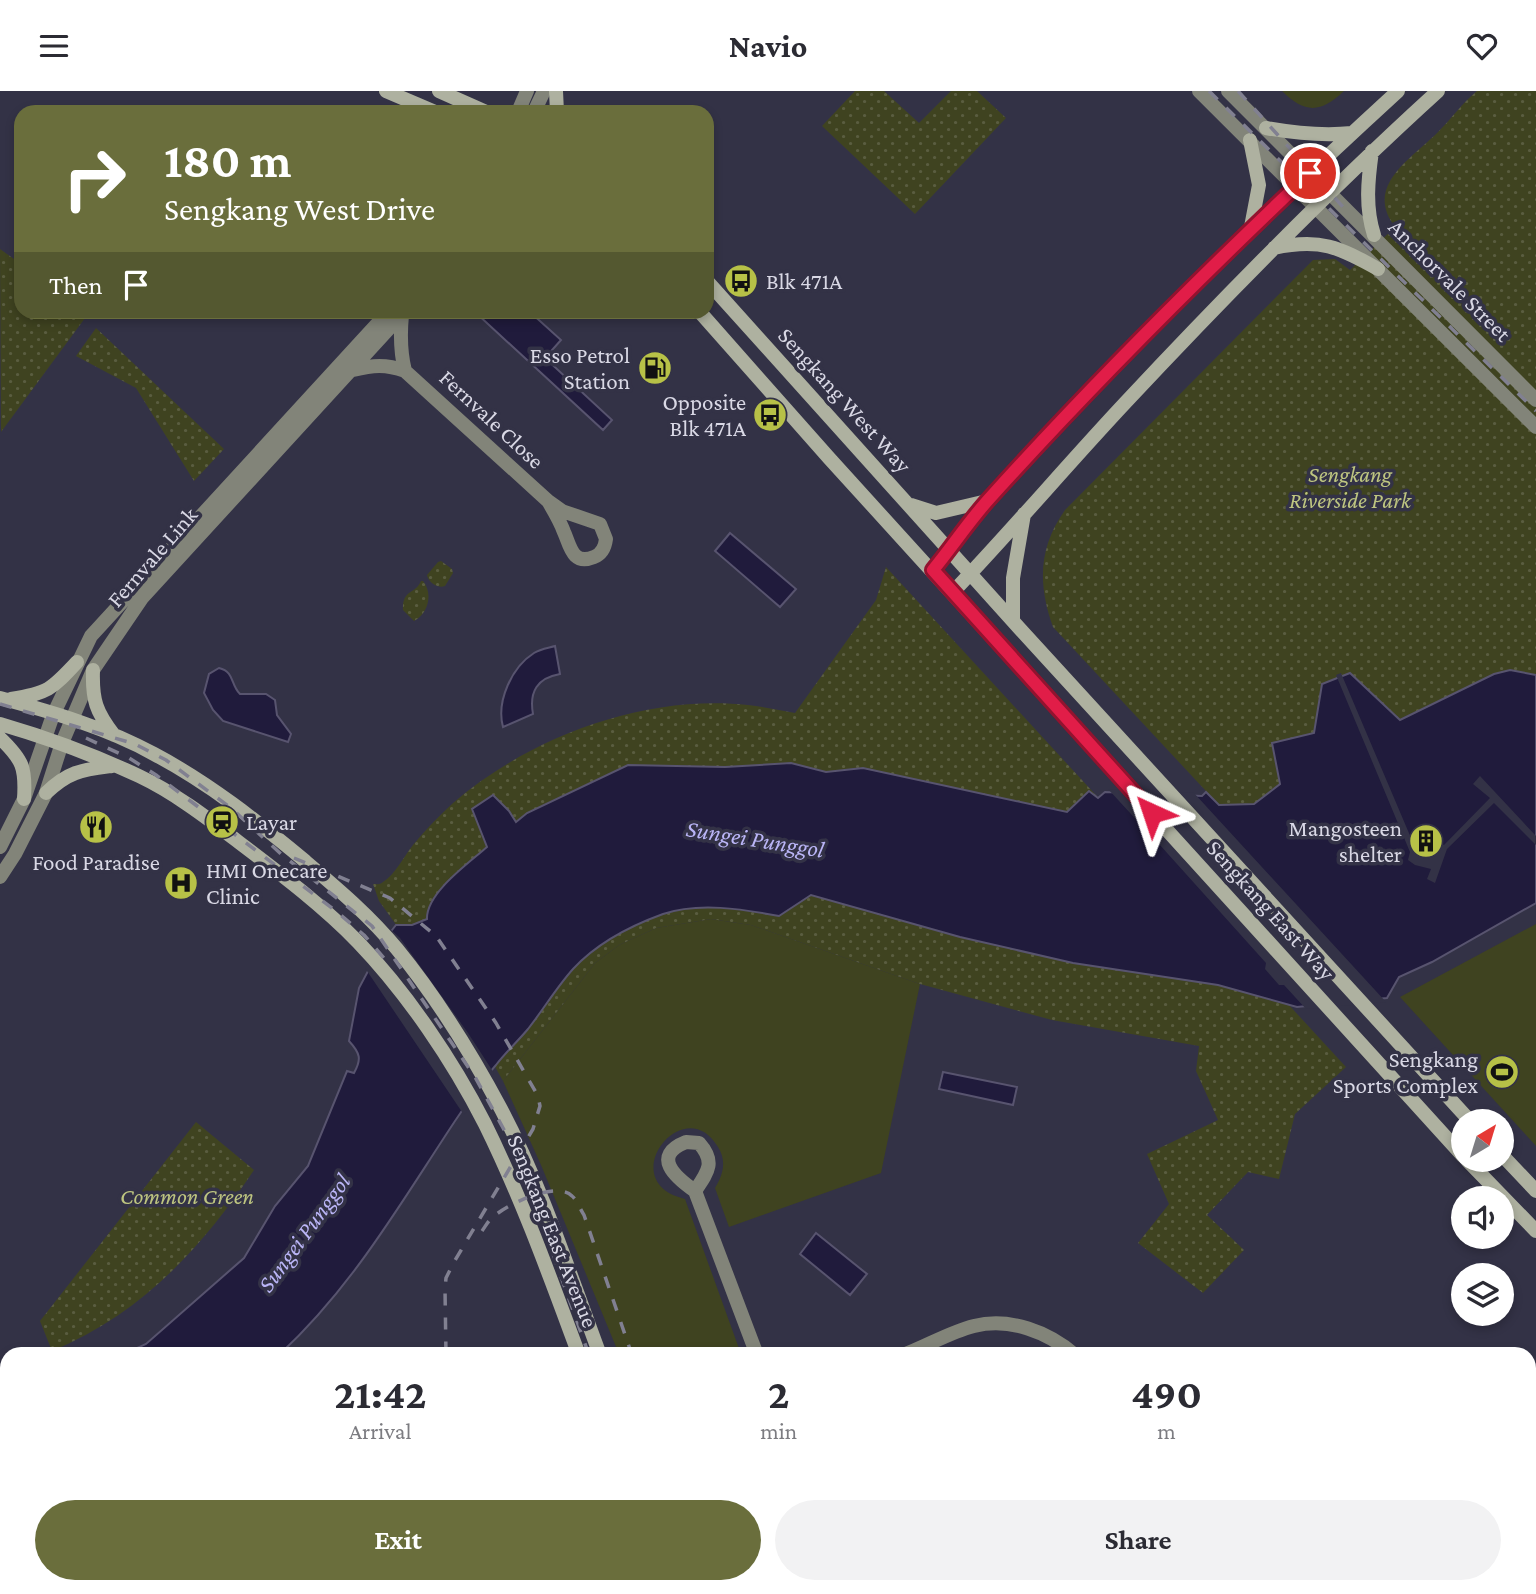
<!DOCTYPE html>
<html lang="en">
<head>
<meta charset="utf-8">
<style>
	:root { --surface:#fff; --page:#f2f2f3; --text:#2b2b33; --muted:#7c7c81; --accent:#6a6e3c }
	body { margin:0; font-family:"Crimson Pro",serif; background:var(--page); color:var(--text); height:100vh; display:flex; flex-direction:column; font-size:26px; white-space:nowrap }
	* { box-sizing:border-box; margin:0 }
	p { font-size:23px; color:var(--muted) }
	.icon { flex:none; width:38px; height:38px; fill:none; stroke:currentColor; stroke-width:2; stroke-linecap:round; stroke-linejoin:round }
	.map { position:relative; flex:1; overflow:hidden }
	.side { position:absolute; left:0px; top:1256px; width:1536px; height:247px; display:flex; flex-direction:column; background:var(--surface); border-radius:21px 21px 0 0; box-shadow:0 4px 10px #0003 }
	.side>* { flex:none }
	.banner { position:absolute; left:14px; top:14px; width:700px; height:214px; border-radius:21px; box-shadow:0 4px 10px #0003; background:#6a6e3c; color:#fff; overflow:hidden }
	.needle { width:46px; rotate:38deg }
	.fabs { position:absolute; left:1451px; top:1018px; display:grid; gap:14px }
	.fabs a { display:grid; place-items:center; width:63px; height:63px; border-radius:50%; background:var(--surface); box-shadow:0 4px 10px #0003; font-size:35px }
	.pin { position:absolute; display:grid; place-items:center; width:60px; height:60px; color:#fff; margin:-30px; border:4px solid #fff; border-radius:50%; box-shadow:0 2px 7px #0007 }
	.me { position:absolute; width:77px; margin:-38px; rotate:318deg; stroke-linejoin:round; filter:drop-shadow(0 0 5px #0008) }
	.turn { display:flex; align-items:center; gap:24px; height:147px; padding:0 35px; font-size:32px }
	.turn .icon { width:91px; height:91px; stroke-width:2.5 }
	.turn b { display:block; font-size:49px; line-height:60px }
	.then { display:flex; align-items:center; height:66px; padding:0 35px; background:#0003; gap:14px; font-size:26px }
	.eta { display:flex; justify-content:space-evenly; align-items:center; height:119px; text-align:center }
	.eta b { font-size:42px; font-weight:700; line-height:49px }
	.button { display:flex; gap:14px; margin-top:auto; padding:14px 35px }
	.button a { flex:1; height:80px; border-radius:42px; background:var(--accent); color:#fff; font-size:28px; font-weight:700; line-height:80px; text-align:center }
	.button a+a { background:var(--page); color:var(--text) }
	header { display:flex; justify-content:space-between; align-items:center; height:91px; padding:0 35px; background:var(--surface); font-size:32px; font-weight:700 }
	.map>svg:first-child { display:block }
	.grass { fill:#3f4320 }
	.park { fill:url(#park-dots) }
	.water { fill:#201b3c; stroke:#58546f; stroke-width:2 }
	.pier { fill:#333246 }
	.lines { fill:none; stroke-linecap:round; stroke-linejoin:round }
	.minor { stroke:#828479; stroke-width:14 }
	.tertiary { stroke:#828479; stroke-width:14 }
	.secondary { stroke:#aeb1a0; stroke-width:14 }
	.rail { stroke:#818091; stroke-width:3.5; stroke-dasharray:12 12; stroke-linecap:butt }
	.route-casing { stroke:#92132f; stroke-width:18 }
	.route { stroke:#e11d48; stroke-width:12 }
	.labels { text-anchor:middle; stroke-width:7; stroke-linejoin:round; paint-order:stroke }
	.street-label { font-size:23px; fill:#d9d8e5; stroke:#333246 }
	.poi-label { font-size:23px; fill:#d9d8e5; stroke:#333246; text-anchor:end }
	.park-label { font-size:23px; font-style:italic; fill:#bec580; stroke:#333246 }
	.water-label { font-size:24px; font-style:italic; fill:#bab5f6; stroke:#333246 }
</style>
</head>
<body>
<header><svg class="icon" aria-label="menu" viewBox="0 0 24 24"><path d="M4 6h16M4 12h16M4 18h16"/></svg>Navio<svg class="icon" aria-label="heart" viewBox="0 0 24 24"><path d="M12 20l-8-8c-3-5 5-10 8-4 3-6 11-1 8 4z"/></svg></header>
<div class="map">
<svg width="1536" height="1503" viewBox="0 0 1536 1503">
	<defs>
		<pattern id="park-dots" width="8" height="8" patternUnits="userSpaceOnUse" patternTransform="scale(1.75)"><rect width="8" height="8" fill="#3f4320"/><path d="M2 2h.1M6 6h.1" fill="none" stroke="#5a5d40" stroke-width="1.8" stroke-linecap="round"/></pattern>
	</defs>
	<rect width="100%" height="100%" fill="#333246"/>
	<path class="grass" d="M1282 0H1344C1321 22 1305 23 1282 0Z
		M711 828 751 834 920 893 881 1082 729 1136 715 1097C723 1084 727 1070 718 1056 684 998 612 1091 685 1108L741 1263H619L541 1074 503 990 595 872 619 854 656 837Z
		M1536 833V1055L1400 906Z"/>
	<path class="park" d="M855 0H884L919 32 951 0H977L1006 27 915 123 822 35Z
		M1477 0H1536V584L1510 579 1494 583 1400 628 1350 582 1322 593 1314 642 1272 652 1280 693 1255 713 1219 714 1053 536C1038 494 1038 457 1065 419L1313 169 1335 168 1350 179 1395 136C1363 94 1413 67 1439 40 1452 27 1462 12 1477 0Z
		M0 158 21 173V220H85L88 223 1 341Z
		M96 237 224 358 194 390 136 297 76 265Z
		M441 470 452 478 453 482 445 495C436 498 428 490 427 484L438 471Z
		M886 476 1346 976 1295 1023 1279 1088 1248 1081 1207 1124 1244 1159 1203 1202 1138 1152 1169 1113 1147 1063 1218 1029 1196 980 1199 955 1052 929 920 893 751 834 711 828 656 837 619 854 595 872 503 990 484 956 379 810 373 793C377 793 380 794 383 791 395 784 404 765 413 754 425 739 439 725 453 712 531 645 645 603 748 614 764 616 780 619 795 622L876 509Z
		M421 490H423C433 502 429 522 414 530L403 519C402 498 415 504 421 490Z
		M196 1031 254 1079C201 1158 141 1223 52 1260L40 1230Z
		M1530 1454 1536 1461V1503H1496L1493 1496H1530Z"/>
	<path class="water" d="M475 221H530L561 249 545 267 612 329 603 339Z
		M730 442 796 498 780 516 715 460Z
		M555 555 560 583C537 587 529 601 533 623L503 636C496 610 512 576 534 562 540 558 548 557 555 555Z
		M219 577C235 581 230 593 240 603H266L275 609 277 624 291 643 288 651 223 630 213 619 204 602 209 583Z
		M1510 579 1536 584V812L1432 871 1399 886 1387 907 1297 916 1218 894 1073 872 960 846 811 804 779 825C742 818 699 811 663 823 630 835 597 852 573 878 556 897 543 919 528 938 518 950 506 961 496 974 481 991 468 1011 455 1030 400 1113 354 1194 280 1263L122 1264 146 1253 244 1167 275 1115 308 1075 347 980 354 982C362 968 360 962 349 950L359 897 385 848 396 834H412L427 828C426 802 469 772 487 756L472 718 493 704 509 720 516 731 527 722 628 674 725 676 791 672 826 681 863 677 1067 721 1089 700 1098 707 1105 701 1202 705 1206 701 1219 714 1254 713 1280 693 1272 652 1314 642 1322 593 1350 582 1400 629 1494 583Z
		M943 981 1017 996 1013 1014 939 998Z
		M816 1142 867 1183 850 1204 800 1163Z
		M7 1317V1371L0 1373V1320Z"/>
	<path class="pier" d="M1341 582 1414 754 1416 751 1420 753 1421 746 1427 743 1433 749 1429 757 1435 759 1441 752 1444 754 1490 707 1473 693 1480 685 1536 745V754L1494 712 1447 758 1435 792 1427 788 1431 778 1415 774 1408 769 1410 761 1336 584Z
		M1108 698 1194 702 1386 911 1306 918 1284 894H1279L1265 878 1266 872 1159 753 1150 751 1142 740V735Z
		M389 837 400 847 468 942 494 982 464 1024 365 877Z"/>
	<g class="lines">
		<path class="minor" d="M518 21 527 0
			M534 21 544 0
			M402 224C400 244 400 260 405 280
			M353 279C373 274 386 273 405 280L548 410 562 420 600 433 606 448C605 456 602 463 594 466 572 475 570 454 564 441 560 430 554 420 548 410
			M0 756 24 708 53 624 91 545 389 220
			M0 786 15 763 46 702 62 652 93 579 142 507 405 220
			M686 1051 699 1052C716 1071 708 1081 695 1100 675 1086 651 1065 686 1051Z
			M695 1100 757 1264
			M903 1264C927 1255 950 1241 974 1235 1010 1226 1048 1241 1075 1264
			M1173 1496 1175 1503"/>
		<path class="tertiary" d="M1199 0 1536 336
			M1228 0 1536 309
			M1530 1381 1536 1375
			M1530 1404 1536 1398
			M1349 1503 1363 1496
			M1388 1503 1401 1496"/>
		<path class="secondary" d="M386 0 435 21
			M439 0 486 21
			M556 0 557 21
			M1266 37C1294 42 1323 45 1352 42
			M1250 49 1259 94 1251 136
			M1372 60C1368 89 1365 116 1374 144
			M1274 157C1320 147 1339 156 1378 178
			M707 190 1020 538 1471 1031
			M699 220 829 367 1463 1065
			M911 414 936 422 987 410
			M933 479C952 456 969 431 989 408 1117 265 1256 130 1398 0
			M953 501C1012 439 1067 374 1125 312 1226 204 1329 99 1438 0
			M1013 529V487L1024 423
			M93 579C92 609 96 621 114 644
			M0 607C52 621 107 637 154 663 209 692 258 731 305 770 338 798 370 825 397 858 437 907 471 962 501 1018 542 1096 569 1181 600 1264
			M11 608C48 602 51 599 77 571
			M0 633C48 647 94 664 139 685 173 701 206 726 236 749 278 781 321 813 358 851 407 902 453 970 485 1033 522 1108 550 1186 579 1264
			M0 647C23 669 26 677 24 708
			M46 702C69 680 82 679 112 675
			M1502 1064 1536 1100
			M1467 1069 1536 1140
			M661 1496 663 1503
			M687 1496 689 1503"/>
		<path class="rail" d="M1209 0 1536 320
			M1238 0 1344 117
			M0 613 135 653 166 669 231 717 281 763 372 835 475 986 508 1046 534 1110 589 1264
			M86 647 129 667 156 684 336 820 364 844 390 874
			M294 767 390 807 436 845 496 932 538 1005 540 1015 533 1038 454 1171 446 1187 445 1198 446 1264
			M482 1140C485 1136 488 1130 492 1127 505 1114 557 1089 572 1105 577 1109 580 1118 584 1124L632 1264
			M674 1496 677 1503"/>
	</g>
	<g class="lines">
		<g class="route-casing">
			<path id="route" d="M1152 722 933 479C952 456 969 430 989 408 1091 295 1199 187 1310 82"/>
		</g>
		<use href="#route" class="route"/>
	</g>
	<defs>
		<g id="bus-disc" transform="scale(1.75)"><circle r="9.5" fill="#b7c147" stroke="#333246"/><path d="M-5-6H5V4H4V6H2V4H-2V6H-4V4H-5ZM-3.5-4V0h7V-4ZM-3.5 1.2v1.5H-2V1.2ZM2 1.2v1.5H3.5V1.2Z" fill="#111"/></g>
		<g id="fuel-disc" transform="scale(1.75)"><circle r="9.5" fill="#b7c147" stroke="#333246"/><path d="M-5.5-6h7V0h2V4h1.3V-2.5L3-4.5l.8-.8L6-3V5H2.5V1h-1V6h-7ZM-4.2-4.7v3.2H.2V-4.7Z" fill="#111"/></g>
		<g id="station-disc" transform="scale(1.75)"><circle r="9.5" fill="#b7c147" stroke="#333246"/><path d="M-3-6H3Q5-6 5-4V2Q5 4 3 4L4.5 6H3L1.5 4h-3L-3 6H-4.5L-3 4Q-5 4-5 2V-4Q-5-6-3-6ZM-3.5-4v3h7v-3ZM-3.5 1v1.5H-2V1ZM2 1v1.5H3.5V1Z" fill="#111"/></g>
		<g id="restaurant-disc" transform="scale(1.75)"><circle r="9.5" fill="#b7c147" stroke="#333246"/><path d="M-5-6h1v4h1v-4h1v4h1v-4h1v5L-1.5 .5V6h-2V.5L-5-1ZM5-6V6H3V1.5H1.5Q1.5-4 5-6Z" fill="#111"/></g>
		<g id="building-disc" transform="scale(1.75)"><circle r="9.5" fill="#b7c147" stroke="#333246"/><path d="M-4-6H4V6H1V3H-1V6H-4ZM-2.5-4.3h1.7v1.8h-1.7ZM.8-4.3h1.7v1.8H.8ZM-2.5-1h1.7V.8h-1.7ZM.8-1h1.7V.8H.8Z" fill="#111"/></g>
		<g id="hospital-disc" transform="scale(1.75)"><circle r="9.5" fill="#b7c147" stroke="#333246"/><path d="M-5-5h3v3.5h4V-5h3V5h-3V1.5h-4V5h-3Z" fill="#111"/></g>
		<g id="stadium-disc" transform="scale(1.75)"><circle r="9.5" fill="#b7c147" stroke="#333246"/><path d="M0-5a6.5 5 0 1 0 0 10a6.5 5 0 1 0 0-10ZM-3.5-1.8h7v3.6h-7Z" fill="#111"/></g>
	</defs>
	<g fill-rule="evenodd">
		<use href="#bus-disc" x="741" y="190"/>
		<use href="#fuel-disc" x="655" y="277"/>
		<use href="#bus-disc" x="770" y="324"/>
		<use href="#station-disc" x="222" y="731"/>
		<use href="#restaurant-disc" x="96" y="736"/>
		<use href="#building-disc" x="1426" y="750"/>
		<use href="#hospital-disc" x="181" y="792"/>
		<use href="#stadium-disc" x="1502" y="981"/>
	</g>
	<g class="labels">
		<g class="street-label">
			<text transform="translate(1450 189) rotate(45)" y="8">Anchorvale Street</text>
			<text transform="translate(845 309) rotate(48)" y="8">Sengkang West Way</text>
			<text transform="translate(492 328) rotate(43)" y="8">Fernvale Close</text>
			<text transform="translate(152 466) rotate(-49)" y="8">Fernvale Link</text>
			<text transform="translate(1271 819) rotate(48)" y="8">Sengkang East Way</text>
			<text transform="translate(553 1140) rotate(68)" y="8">Sengkang East Avenue</text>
		</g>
		<g class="poi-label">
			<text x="766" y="198" text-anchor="start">Blk 471A</text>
			<text x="630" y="272">Esso Petrol<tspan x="630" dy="26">Station</tspan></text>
			<text x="746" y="319">Opposite<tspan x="746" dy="26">Blk 471A</tspan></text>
			<text x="246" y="739" text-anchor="start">Layar</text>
			<text x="1402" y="745">Mangosteen<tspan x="1402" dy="26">shelter</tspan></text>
			<text x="96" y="779" text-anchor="middle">Food Paradise</text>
			<text x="206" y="787" text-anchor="start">HMI Onecare<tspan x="206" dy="26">Clinic</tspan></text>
			<text x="1478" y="976">Sengkang<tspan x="1478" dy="26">Sports Complex</tspan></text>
		</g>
		<g class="park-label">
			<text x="1350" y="391">Sengkang<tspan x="1350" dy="26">Riverside Park</tspan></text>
			<text x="187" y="1113">Common Green</text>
		</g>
		<g class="water-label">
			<text transform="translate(755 748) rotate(9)" y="8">Sungei Punggol</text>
			<text transform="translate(304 1142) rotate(-54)" y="8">Sungei Punggol</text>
		</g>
	</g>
</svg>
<div class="fabs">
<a><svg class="needle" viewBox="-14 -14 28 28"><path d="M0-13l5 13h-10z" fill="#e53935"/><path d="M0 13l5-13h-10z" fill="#7c7c81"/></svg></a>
<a><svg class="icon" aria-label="sound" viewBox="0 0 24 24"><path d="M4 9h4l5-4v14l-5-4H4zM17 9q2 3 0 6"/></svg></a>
<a><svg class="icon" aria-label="layers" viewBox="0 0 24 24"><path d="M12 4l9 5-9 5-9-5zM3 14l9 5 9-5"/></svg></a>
</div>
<div class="pin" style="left:1310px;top:82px;background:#d93025"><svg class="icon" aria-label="arrive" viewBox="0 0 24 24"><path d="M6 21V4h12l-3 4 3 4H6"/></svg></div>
<svg class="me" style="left:1152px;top:722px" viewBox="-20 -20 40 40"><path d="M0-17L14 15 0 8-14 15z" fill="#e11d48" stroke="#fff" stroke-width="4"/></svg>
<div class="banner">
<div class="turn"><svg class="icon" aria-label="right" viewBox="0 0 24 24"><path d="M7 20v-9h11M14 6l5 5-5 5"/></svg><div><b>180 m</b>Sengkang West Drive</div></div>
<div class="then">Then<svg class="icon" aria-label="arrive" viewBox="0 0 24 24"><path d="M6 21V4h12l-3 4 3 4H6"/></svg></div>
</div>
<section class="side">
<div class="eta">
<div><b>21:42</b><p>Arrival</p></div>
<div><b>2</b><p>min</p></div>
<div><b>490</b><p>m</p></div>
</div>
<div class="button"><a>Exit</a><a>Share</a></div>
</section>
</div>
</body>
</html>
